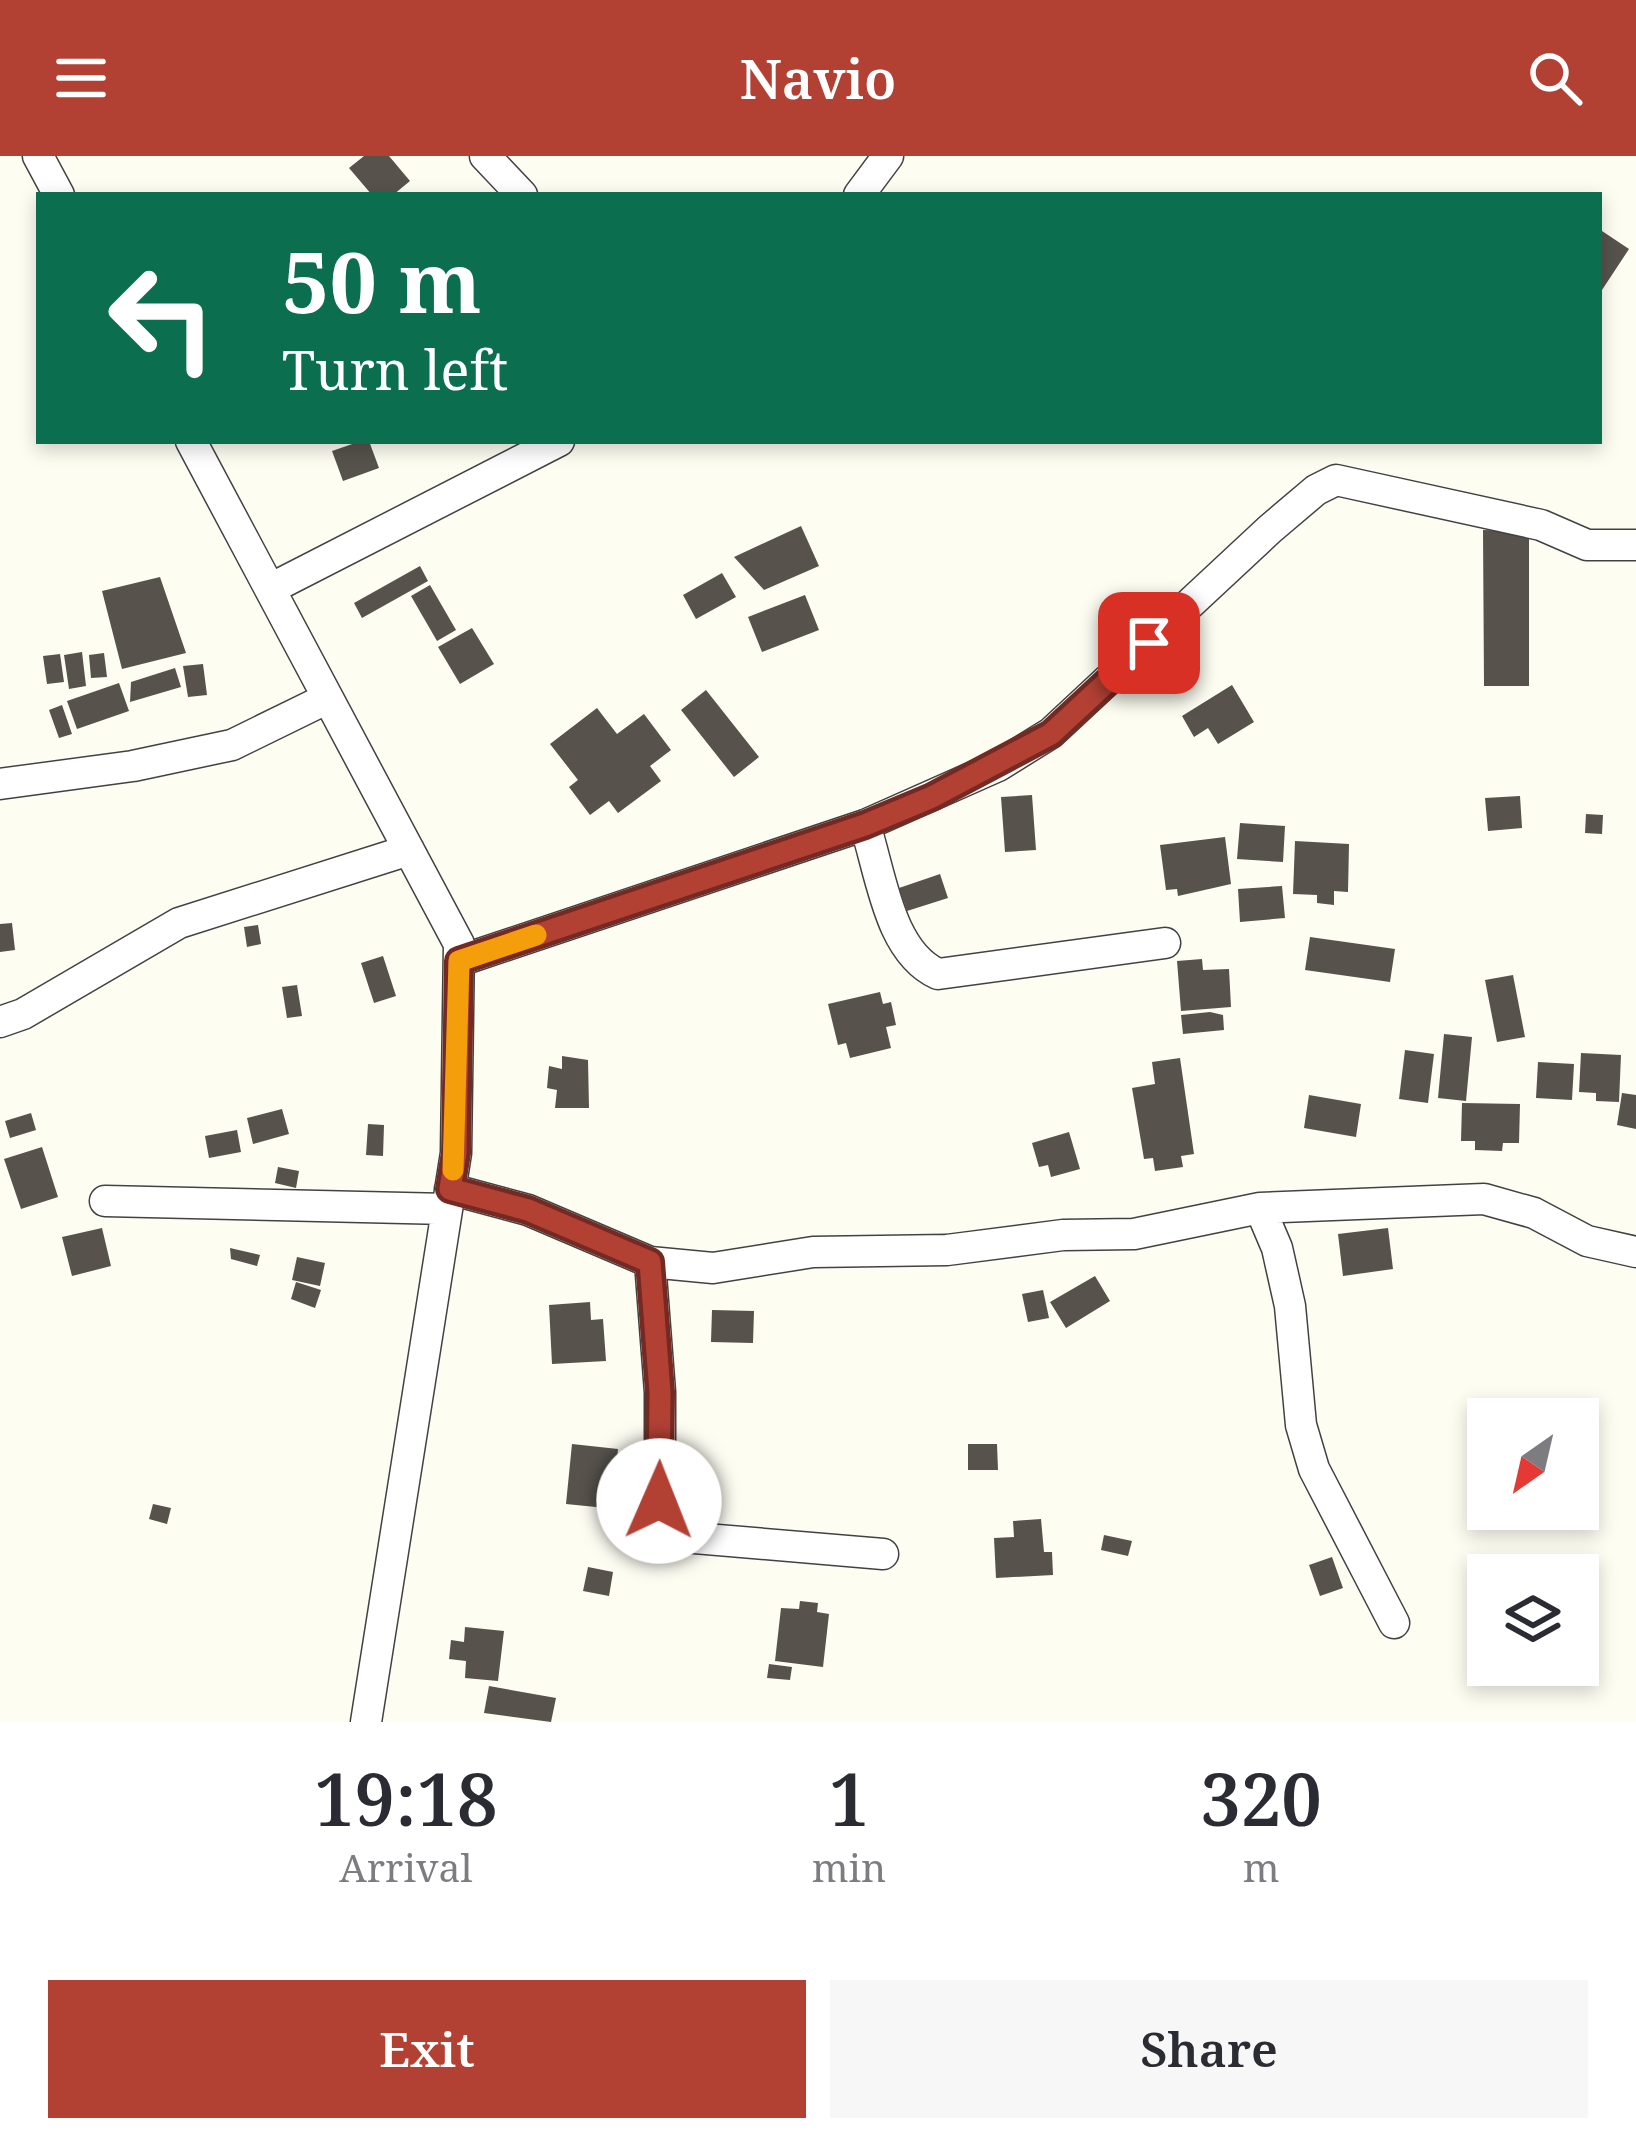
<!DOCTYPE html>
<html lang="en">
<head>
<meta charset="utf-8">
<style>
	:root { --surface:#fff; --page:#f7f7f7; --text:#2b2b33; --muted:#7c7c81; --accent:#b24134 }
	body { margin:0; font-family:"Noto Serif",serif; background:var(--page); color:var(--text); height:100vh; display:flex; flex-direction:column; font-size:45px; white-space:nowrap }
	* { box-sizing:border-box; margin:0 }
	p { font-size:39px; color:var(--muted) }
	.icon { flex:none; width:66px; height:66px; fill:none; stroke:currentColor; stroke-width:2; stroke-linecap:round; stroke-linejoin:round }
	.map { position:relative; height:1566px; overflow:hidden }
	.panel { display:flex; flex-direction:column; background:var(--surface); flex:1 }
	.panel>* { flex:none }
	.hud { position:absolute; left:36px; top:36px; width:1566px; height:252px; border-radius:0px; box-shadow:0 6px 18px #0003; background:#0b6e4f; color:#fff; overflow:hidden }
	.needle { width:78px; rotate:214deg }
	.tools { position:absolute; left:1467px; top:1242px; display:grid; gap:24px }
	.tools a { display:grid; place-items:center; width:132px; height:132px; border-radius:0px; background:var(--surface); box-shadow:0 6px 18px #0003; font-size:60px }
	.pin { position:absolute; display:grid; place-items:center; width:102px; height:102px; color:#fff; margin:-51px; border-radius:24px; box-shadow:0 6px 18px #0006 }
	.me { position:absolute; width:132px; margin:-66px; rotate:1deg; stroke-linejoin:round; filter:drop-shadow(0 0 9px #0008) }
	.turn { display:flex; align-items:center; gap:42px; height:252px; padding:0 48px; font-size:54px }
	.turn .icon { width:156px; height:156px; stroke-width:2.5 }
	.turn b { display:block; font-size:84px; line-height:102px }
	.eta { display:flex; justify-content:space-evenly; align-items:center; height:204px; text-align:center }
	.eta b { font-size:72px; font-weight:600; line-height:84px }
	.action { display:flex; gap:24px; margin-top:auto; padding:24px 48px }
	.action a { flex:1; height:138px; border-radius:0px; background:var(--accent); color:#fff; font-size:48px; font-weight:600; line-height:138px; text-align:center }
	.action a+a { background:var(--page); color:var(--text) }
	header { display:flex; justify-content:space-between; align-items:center; height:156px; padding:0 48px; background:var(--accent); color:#fff; font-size:54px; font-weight:600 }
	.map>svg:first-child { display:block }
	.building { fill:#57524c }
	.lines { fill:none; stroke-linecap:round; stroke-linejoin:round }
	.street-casing { stroke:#424242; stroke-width:33 }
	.street { stroke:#fff; stroke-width:30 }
	.route-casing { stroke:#742a22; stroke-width:30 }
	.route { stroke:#b24134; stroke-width:21 }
	.slow { stroke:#f59e0b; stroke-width:21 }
</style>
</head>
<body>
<header><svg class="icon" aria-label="menu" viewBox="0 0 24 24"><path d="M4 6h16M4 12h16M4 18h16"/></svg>Navio<svg class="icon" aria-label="search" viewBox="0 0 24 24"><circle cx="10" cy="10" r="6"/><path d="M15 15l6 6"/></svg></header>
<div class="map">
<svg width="1636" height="1566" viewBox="0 0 1636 1566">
	<rect width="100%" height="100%" fill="#fefdf2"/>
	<path class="building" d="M364 0H389L410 25 393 39H372L349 12Z
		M1599 73 1629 93 1602 134 1599 132Z
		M361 285H369L379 312 343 325 332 295Z
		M801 370 819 410 764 434 734 401Z
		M1483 374 1529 375V530H1484Z
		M420 410 428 425 362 462 354 447Z
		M722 417 736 441 696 463 683 439Z
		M160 421 186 497 122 513 102 435Z
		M430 429 456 474 437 485 411 440Z
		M805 439 819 474 762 496 748 461Z
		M472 472 494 508 460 528 438 491Z
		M82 496 86 530 69 533 64 499Z
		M104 497 107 521 91 522 89 499Z
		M60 498 64 526 47 528 43 500Z
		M203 508 207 539 188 541 183 510Z
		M175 512 181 531 130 546 131 526Z
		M119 527 129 555 77 573 67 545Z
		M1232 529 1254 566 1218 588 1208 572 1194 581 1182 560Z
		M706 534 759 601 734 621 681 554Z
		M62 549 72 578 59 582 49 554Z
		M597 552 617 578 644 558 671 594 650 610 661 625 618 657 609 645 590 659 569 631 578 624 550 588Z
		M1032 639 1036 694 1005 696 1001 641Z
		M1520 640 1522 672 1488 675 1485 642Z
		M1586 658 1603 659 1602 678 1585 677Z
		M1240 667 1285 670 1283 706 1237 703Z
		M1225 681 1231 728 1178 740 1177 733 1166 734 1160 689Z
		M1295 685 1349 688 1348 736 1334 735V749L1317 747V739L1293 738Z
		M940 718 948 742 907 755 899 732Z
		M1282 730 1285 762 1240 766 1238 733Z
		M12 767 15 794 0 796V768Z
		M258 769 261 788 247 791 244 771Z
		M1310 781 1395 793 1390 826 1305 814Z
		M383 800 396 840 374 847 361 807Z
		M1202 803 1203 814 1229 813 1231 851 1181 855 1177 805Z
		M1513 819 1525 881 1497 886 1485 824Z
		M297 829 302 860 287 862 282 831Z
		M880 836 883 848 891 846 896 869 886 871 891 892 850 902 846 887 838 889 828 848Z
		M1210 856 1223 859 1224 874 1183 878 1181 859Z
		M1444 878 1472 881 1466 945 1438 942Z
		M1405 894 1434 898 1428 947 1399 943Z
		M1581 897 1621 899 1619 946 1596 945V937L1579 936Z
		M562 900 588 904 589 952H555L557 934 547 932 549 910 562 913Z
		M1180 902 1194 998 1181 1000 1183 1011 1155 1015 1153 1002 1144 1003 1132 932 1155 928 1152 906Z
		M1538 906 1574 908 1572 944 1536 942Z
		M1622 937 1636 939V973L1617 969Z
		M1309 939 1361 948 1356 981 1304 972Z
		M1462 947 1520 948 1519 987H1503L1502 995 1475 994V985H1461Z
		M282 953 289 978 253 988 247 962Z
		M31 957 36 974 10 982 5 965Z
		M368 968 384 969 383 1000 366 999Z
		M237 974 241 996 209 1002 205 980Z
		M1069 976 1080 1013 1051 1021 1048 1009 1039 1011 1032 987Z
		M42 991 58 1041 21 1053 4 1003Z
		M278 1011 299 1015 296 1032 275 1027Z
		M102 1072 111 1110 72 1120 62 1081Z
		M1388 1072 1393 1113 1343 1120 1338 1078Z
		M230 1092 260 1099 257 1110 231 1103Z
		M297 1101 325 1107 320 1130 292 1124Z
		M1095 1120 1110 1145 1066 1172 1050 1146Z
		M296 1126 321 1134 315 1152 291 1143Z
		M1043 1134 1049 1162 1028 1166 1022 1138Z
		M590 1146 591 1164 603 1163 606 1205 552 1208 549 1149Z
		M712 1154 754 1155 753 1187 711 1186Z
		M572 1288 618 1293 617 1304 632 1306 629 1336 617 1335 616 1353 566 1348Z
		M968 1288H997L998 1314H968Z
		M153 1348 171 1352 167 1368 149 1363Z
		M1041 1363 1044 1396H1052L1053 1419 996 1422 994 1382 1014 1381 1013 1365Z
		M1104 1379 1132 1385 1128 1400 1101 1394Z
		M1332 1401 1343 1432 1320 1440 1309 1409Z
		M588 1411 613 1416 609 1440 583 1435Z
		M800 1445 818 1447 817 1456 829 1458 823 1511 775 1505 781 1452 799 1453Z
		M465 1471 504 1475 498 1525 465 1522 466 1505 449 1503 451 1484 464 1486Z
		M769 1508 792 1511 790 1524 767 1522Z
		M489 1530 556 1542 551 1566 484 1557Z"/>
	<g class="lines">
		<g class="street-casing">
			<path id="street" d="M38 0 59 39
				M485 0 522 39
				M859 39 888 0
				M191 285 459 788 456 997 366 1566
				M270 433 559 285
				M0 628 133 610 232 589 328 542
				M865 669C881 718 889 796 938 818L1165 787
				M459 805 865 669 998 610 1051 577 1270 373 1316 334 1336 324 1541 369 1587 389H1636
				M0 866 23 858 179 767 409 694
				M450 1033 528 1054 650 1106 660 1236V1367L671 1380 883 1398
				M105 1045 447 1053
				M1260 1052 1277 1092 1290 1150 1301 1269 1314 1313 1394 1467
				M650 1106 713 1112 813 1096 947 1094 1063 1079 1134 1078 1260 1052 1484 1043 1534 1057 1587 1085 1636 1096"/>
		</g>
		<use href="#street" class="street"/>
	</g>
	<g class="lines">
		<g class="route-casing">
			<path id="route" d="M659 1345 660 1236 650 1106 528 1054 450 1033 456 997 459 805 865 669 932 641 1051 578 1149 487"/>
		</g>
		<use href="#route" class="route"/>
		<path class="slow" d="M453 1014 459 805 536 779"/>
	</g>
</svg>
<div class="tools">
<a><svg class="needle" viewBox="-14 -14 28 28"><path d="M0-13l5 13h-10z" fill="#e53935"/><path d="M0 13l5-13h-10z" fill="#7c7c81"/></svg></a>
<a><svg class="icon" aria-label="layers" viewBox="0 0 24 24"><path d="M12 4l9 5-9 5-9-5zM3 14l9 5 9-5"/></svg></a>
</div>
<div class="pin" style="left:1149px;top:487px;background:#d93025"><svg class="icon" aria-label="arrive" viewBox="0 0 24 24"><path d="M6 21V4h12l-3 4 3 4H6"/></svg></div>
<svg class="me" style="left:659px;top:1345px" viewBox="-20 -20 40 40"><circle r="19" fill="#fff"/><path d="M0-13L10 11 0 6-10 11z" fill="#b24134"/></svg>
<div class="hud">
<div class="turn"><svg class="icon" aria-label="left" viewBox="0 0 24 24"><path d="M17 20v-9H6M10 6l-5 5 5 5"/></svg><div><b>50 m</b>Turn left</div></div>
</div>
</div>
<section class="panel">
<div class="eta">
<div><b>19:18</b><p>Arrival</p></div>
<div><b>1</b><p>min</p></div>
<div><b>320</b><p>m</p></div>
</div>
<div class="action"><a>Exit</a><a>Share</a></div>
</section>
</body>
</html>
